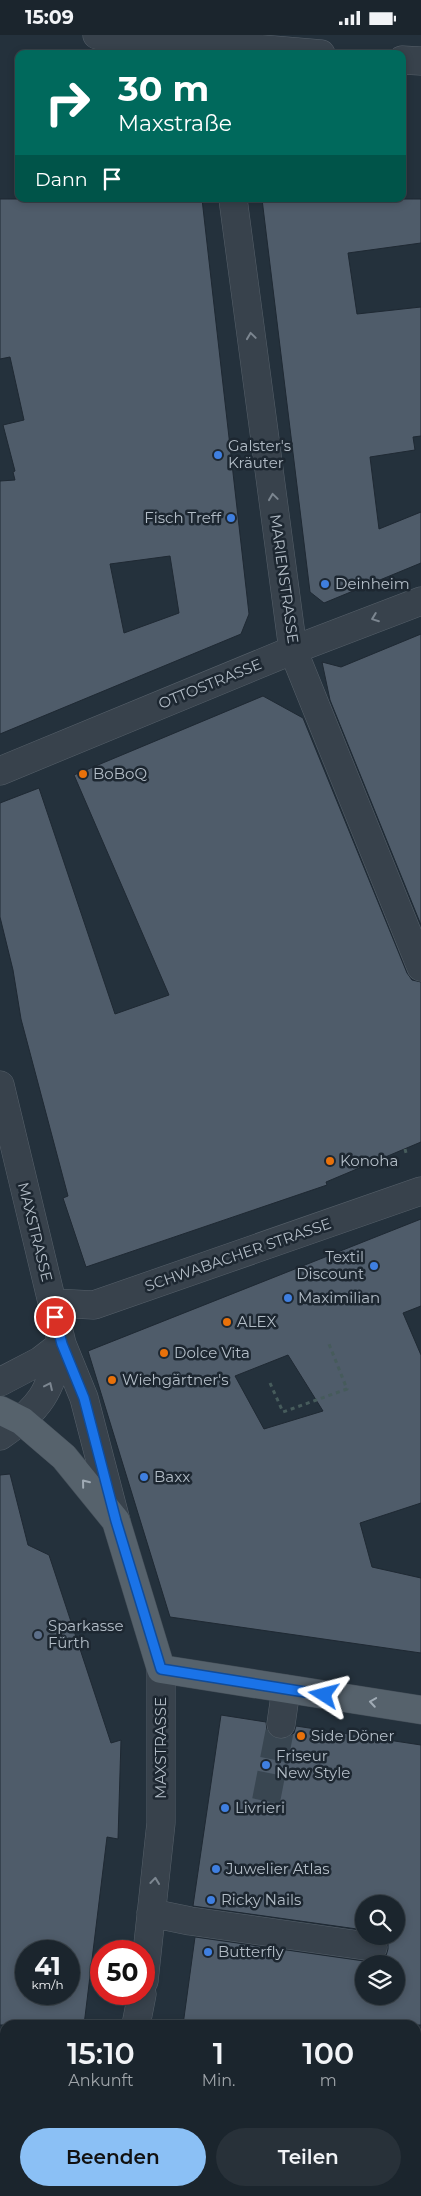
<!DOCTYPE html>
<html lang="de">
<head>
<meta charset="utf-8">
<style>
	:root { --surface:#1b252d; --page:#283139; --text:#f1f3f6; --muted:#a0a5aa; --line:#394249; --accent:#8bc0f5 }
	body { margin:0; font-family:Montserrat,sans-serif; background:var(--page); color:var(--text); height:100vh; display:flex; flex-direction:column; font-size:19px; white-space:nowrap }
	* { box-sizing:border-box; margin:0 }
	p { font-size:16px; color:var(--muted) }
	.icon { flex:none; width:28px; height:28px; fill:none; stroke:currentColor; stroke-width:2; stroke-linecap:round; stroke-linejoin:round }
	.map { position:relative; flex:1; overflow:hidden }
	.sheet { position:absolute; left:0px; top:1985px; width:421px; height:176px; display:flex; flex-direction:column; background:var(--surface); border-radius:15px 15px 0 0; box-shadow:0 2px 8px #0003,0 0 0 1px var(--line) }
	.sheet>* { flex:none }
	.hud { position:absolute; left:15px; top:15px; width:391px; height:152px; border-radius:10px; box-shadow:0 2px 8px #0003,0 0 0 1px var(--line); background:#00695c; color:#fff; overflow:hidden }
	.controls { position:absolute; left:355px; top:1860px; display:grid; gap:10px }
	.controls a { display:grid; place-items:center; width:50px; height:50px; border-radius:50%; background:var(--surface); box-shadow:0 2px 8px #0003,0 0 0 1px var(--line); font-size:25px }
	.speed { position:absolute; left:15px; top:1905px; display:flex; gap:10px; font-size:25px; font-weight:700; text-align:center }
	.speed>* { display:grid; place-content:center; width:65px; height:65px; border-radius:50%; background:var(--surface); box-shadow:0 2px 8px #0003,0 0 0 1px var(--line); line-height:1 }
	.speed small { font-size:12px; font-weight:400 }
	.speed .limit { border:8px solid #d22; background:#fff; color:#111 }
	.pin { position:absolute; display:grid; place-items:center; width:42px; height:42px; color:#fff; margin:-21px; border:2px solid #fff; border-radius:50%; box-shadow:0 1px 5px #0007 }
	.me { position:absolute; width:55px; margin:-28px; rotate:279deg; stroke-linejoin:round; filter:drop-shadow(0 0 4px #0008) }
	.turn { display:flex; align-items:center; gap:18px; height:105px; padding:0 20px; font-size:22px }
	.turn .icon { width:65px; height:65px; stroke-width:2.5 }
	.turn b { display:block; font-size:35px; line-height:42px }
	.then { display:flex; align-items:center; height:48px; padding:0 20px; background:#0003; gap:10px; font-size:19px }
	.eta { display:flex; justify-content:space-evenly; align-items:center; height:85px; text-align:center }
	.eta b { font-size:30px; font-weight:600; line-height:35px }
	.button { display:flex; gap:10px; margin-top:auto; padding:10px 20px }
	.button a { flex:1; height:58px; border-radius:30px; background:var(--accent); color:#111; font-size:20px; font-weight:600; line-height:58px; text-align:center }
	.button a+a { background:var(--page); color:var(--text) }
	.status { display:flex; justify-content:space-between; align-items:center; height:35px; padding:0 25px; background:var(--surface); direction:ltr }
	.status svg { height:14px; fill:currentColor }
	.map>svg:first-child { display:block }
	.building { fill:#4f5c6a; stroke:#1f2933; fill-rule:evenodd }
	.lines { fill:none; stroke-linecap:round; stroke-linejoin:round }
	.minor-tunnel { stroke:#394651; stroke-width:28; stroke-dasharray:28 14; stroke-linecap:butt }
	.minor-casing { stroke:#56606a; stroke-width:29 }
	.major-casing { stroke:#444e58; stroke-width:29 }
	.path { stroke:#465b5b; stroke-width:3; stroke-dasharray:4 4; stroke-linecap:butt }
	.minor { stroke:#38424c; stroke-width:28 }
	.major { stroke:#56626c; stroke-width:28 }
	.oneway { stroke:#7c8690 }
	.oneway2 { stroke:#a0abb5 }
	.route-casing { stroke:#114b97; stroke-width:12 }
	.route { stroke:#1a73e8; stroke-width:9 }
	.shop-dot { fill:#3f7fe0; stroke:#1d2731; stroke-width:2 }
	.food-dot { fill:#e8710a; stroke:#1d2731; stroke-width:2 }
	.service-dot { fill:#5c6f8a; stroke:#1d2731; stroke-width:2 }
	.labels { text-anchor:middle; stroke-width:5; stroke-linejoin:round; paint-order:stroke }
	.poi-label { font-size:15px; fill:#b3bdc7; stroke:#1d2731; text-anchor:start }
	.street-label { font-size:15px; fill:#b3bdc7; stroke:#1d2731 }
</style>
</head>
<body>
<div class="status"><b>15:09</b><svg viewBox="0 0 49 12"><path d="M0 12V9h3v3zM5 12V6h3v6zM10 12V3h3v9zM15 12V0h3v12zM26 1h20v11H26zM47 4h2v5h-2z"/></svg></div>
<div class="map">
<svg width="421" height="2161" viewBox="0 0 421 2161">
	<rect width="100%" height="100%" fill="#24313c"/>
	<path class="building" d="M0 164H202L249 579 241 599 0 699V446L15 445 13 437 15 436 3 390 24 385 10 322 0 324ZM170 521 179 578 124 598 110 529Z
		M262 164H421V208L348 218 357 279 421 272V401L413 402 415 415 370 422 379 494 421 477V528L324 568 310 557Z
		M421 599V890L330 665 322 627 341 632Z
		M263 661 303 683 407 938 412 945 421 947V1107L326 1147 327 1150 86 1232 63 1163 68 1161 21 984 13 935 0 882V768L39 753 115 979 169 960 74 740Z
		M421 1184V1271L403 1278 421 1320V1468L360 1488 372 1532 421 1543V1618L170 1582 88 1316ZM288 1320 323 1376 264 1394 235 1341Z
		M10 1439 28 1510 49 1520 111 1708 121 1705 118 1804 107 1802 84 1990H0V1440ZM26 1916H69V1959H26Z
		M221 1680 266 1687 267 1695 272 1702 278 1704 287 1703 294 1698 296 1691 421 1710V1990H183L195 1902 371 1927 379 1926 386 1921 388 1914V1907L384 1901H396V1869H364V1895L193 1871ZM364 1929H396V1961H364Z"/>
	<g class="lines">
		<path class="minor-tunnel" d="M266 1766 281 1689"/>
		<g class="minor-casing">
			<path id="minor" d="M97 0 321 19
				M402 25 421 26
				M233 164 293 615 421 932
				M0 736 293 615 421 566
				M0 1050 62 1309 84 1363 116 1486
				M52 1268 94 1270 421 1156
				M0 1347 40 1326 62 1309
				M0 1401C42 1372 49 1358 62 1309
				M281 1689 286 1654
				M151 1878 190 1886 373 1912
				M144 1946 161 1788V1634
				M136 1990 142 1959
				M55 2156 72 2158
				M8 2161 22 2156"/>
		</g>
		<g class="major-casing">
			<path id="major" d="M0 1375 22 1386 64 1422 116 1486 161 1634 421 1675"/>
		</g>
		<path class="path" d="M405 1114 406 1118
			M270 1348 283 1377 347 1354 329 1309"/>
		<use href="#minor" class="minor"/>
		<use href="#major" class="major"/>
	</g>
	<defs><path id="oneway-chevron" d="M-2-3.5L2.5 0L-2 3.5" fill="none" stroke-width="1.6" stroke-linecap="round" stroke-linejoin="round" transform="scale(1.25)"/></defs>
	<g class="oneway">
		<use href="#oneway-chevron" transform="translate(251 301) rotate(-98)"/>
		<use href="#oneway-chevron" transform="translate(273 462) rotate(-98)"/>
		<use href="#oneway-chevron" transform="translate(375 583) rotate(159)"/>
		<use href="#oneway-chevron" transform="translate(49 1351) rotate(-65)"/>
		<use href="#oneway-chevron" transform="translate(155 1846) rotate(-84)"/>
	</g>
	<g class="oneway2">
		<use href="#oneway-chevron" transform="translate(85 1448) rotate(-129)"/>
		<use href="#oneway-chevron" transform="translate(373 1667) rotate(-171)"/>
	</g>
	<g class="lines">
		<g class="route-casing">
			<path id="route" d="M55 1282 62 1309 84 1363 116 1486 161 1634 324 1660"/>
		</g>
		<use href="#route" class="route"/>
	</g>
	<g class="shop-dot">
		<circle cx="218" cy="420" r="5"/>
		<circle cx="231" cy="483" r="5"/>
		<circle cx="325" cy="549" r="5"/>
		<circle cx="374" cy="1231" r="5"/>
		<circle cx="288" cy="1263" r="5"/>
		<circle cx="144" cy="1442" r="5"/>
		<circle cx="266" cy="1730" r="5"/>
		<circle cx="225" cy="1773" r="5"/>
		<circle cx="216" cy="1834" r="5"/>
		<circle cx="211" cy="1865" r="5"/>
		<circle cx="208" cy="1917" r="5"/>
	</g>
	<g class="food-dot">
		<circle cx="83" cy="739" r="5"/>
		<circle cx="330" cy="1126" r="5"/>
		<circle cx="227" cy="1287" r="5"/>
		<circle cx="164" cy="1318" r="5"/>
		<circle cx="112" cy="1345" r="5"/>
		<circle cx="301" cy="1701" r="5"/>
	</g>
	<circle class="service-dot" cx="38" cy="1600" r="5"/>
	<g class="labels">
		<g class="poi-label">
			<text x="228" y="416">Galster's<tspan x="228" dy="17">Kräuter</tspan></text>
			<text x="221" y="488" text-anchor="end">Fisch Treff</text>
			<text x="335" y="554">Deinheim</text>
			<text x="93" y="744">BoBoQ</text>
			<text x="340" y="1131">Konoha</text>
			<text x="364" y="1227" text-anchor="end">Textil<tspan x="364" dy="17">Discount</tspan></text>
			<text x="298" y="1268">Maximilian</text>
			<text x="237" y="1292">ALEX</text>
			<text x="174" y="1323">Dolce Vita</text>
			<text x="122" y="1350">Wiehgärtner's</text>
			<text x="154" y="1447">Baxx</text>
			<text x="48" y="1596">Sparkasse<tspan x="48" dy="17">Fürth</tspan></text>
			<text x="311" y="1706">Side Döner</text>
			<text x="276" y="1726">Friseur<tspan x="276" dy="17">New Style</tspan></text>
			<text x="235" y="1778">Livrieri</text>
			<text x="226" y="1839">Juwelier Atlas</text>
			<text x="221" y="1870">Ricky Nails</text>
			<text x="218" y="1922">Butterfly</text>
		</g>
		<g class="street-label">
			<text transform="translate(284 544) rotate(82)" y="5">MARIENSTRASSE</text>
			<text transform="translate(210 649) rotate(-22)" y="5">OTTOSTRASSE</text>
			<text transform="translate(35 1197) rotate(76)" y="5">MAXSTRASSE</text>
			<text transform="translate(238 1220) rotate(-19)" y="5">SCHWABACHER STRASSE</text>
			<text transform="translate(161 1713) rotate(-90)" y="5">MAXSTRASSE</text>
		</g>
	</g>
</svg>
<div class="controls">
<a><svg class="icon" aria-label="search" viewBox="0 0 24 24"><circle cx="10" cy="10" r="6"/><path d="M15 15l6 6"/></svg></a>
<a><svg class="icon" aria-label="layers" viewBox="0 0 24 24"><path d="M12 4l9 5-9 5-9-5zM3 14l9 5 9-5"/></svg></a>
</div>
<div class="speed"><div>41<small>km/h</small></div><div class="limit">50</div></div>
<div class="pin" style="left:55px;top:1282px;background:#d93025"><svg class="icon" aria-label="arrive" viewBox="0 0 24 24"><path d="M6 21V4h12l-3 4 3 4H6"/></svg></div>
<svg class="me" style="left:324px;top:1660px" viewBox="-20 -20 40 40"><path d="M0-17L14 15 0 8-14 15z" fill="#1a73e8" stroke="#fff" stroke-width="4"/></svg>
<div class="hud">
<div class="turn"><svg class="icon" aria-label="right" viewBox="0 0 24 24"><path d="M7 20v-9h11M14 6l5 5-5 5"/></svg><div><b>30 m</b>Maxstraße</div></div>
<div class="then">Dann<svg class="icon" aria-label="arrive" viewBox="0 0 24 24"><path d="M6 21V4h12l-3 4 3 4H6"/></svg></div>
</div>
<section class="sheet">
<div class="eta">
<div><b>15:10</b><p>Ankunft</p></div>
<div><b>1</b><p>Min.</p></div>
<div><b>100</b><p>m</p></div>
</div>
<div class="button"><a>Beenden</a><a>Teilen</a></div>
</section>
</div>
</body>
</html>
